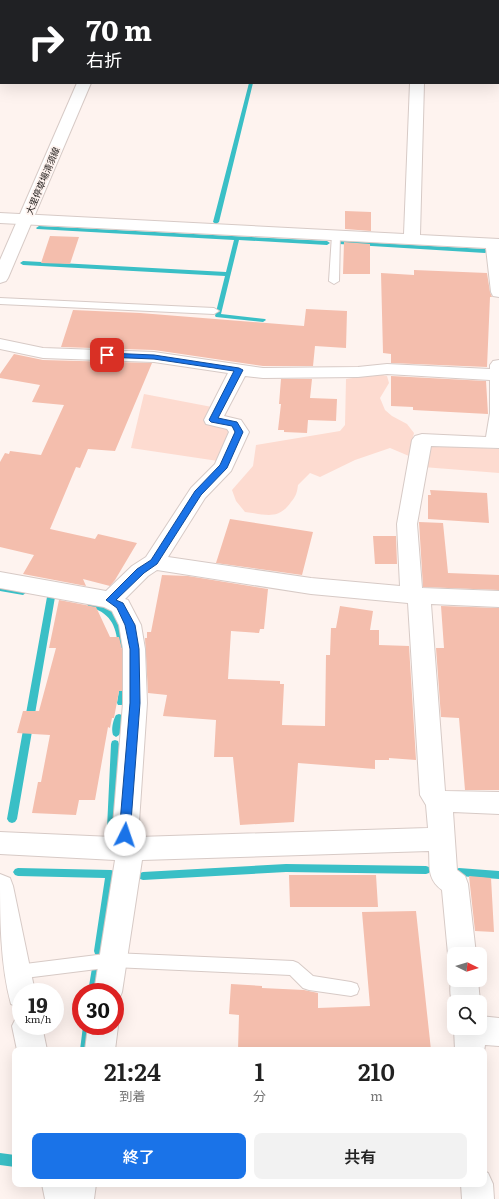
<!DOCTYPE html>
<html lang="ja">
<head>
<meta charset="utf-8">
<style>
	:root { --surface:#fff; --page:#f2f2f2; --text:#222; --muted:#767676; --accent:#1a73e8 }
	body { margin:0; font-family:Literata,"Noto Sans JP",serif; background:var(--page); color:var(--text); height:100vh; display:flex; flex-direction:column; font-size:15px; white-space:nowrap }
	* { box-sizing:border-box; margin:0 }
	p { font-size:13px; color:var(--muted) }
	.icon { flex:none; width:22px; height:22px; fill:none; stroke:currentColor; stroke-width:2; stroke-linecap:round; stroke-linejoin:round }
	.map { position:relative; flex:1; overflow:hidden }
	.details { position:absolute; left:12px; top:1047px; width:475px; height:140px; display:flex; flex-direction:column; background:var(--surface); border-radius:8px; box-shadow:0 4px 16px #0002 }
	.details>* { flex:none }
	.hud { position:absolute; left:0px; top:0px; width:499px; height:84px; box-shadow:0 4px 16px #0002; background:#202124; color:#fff; overflow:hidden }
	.needle { width:26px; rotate:95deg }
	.buttons { position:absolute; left:447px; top:947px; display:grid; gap:8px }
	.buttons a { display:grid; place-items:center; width:40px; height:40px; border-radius:8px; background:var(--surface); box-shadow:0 4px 16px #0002; font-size:20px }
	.speed { position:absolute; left:12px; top:983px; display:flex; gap:8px; font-size:20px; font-weight:700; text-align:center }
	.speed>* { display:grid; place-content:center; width:52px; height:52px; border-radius:50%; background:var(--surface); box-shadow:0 4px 16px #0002; line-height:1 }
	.speed small { font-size:10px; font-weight:400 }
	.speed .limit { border:6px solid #d22; background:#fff; color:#111 }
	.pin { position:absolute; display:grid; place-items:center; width:34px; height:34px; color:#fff; margin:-17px; border-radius:8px; box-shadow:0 2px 6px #0006 }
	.me { position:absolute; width:44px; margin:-22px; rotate:4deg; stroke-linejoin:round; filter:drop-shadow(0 0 3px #0008) }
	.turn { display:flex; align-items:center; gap:14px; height:84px; padding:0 20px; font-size:18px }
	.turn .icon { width:52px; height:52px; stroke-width:2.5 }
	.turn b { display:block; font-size:28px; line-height:34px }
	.eta { display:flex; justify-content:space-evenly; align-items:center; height:68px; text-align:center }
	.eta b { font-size:24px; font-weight:600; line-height:28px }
	.cta { display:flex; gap:8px; margin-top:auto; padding:8px 20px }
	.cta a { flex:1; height:46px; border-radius:8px; background:var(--accent); color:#fff; font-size:16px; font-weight:600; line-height:46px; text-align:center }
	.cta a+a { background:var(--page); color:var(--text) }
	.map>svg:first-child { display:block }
	.green { fill:#fddbd0 }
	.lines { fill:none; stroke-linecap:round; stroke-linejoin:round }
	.stream { fill:#3abfc6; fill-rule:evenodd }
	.building { fill:#f4bead }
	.lane-casing { stroke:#d7cac6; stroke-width:2 }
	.street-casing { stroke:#d7cac6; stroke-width:2 }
	.secondary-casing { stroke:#d7cac6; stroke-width:2 }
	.lane { fill:#fff; fill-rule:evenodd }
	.street { fill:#fff; fill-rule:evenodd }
	.secondary { fill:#fff; fill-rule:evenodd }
	.route { fill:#1a73e8; stroke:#114b97 }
	.labels { text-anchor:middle; stroke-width:3.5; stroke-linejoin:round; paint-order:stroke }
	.far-street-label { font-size:9px; fill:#282321; stroke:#fef3ef }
</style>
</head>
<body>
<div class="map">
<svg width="499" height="1199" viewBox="0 0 499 1199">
	<rect width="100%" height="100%" fill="#fef3ef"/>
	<path class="green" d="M379 374 387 376 389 383 380 398 385 410 392 416 407 424 414 433 409 456 390 448 355 460 320 477 310 473 298 485C297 493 296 496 291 502 278 521 265 514 245 512L236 501 232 490 253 466 256 445 340 431 345 425 346 379Z
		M144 394 212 407 228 427V432L218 461 131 448Z
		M433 445 499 449V473L423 467 426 447Z"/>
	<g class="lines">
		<path class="stream" d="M270 0H274V1H270Z
			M249 83H253L219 222 216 224 213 222Z
			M39 226 327 241 330 243 327 245 239 240 221 314 265 319 266 320 263 322 216 317 215 316 225 276 23 265 20 263 23 261 226 272 234 240 37 229 36 228Z
			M341 241 485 249 488 251 485 253 339 244V242Z
			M0 585 23 589 27 592 23 595 0 591Z
			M51 594 55 597 17 819 15 822 12 823 9 822 7 819 47 597Z
			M91 601C116 608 124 621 126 646L125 648H119L118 646C116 624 110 613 88 606L87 604Z
			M122 661 125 662 126 664C127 677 130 693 124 705H118L117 703 119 691 118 664 119 662Z
			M119 714 122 715C124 720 122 730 119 735L116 737 113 735C111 730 113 720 116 715Z
			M115 740 118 741 119 744 117 828 115 831 112 832 109 831 107 828 111 744 112 741Z
			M286 864 426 866 429 867 431 870 429 873 426 874 286 872 143 880 140 879 138 876 140 873 143 872Z
			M18 868 111 870 114 871 116 874 103 954 99 956 95 954 94 951 105 878 18 876 15 875 13 872 15 869Z
			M459 868 499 871V879L459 876 456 875 454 872 456 869Z
			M96 966 100 968 101 971 98 992H88L92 968Z
			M83 1026H93L90 1050H80Z
			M0 1153 15 1155V1167L0 1165Z"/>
	</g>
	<path class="building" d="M345 211 371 212V231L345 229Z
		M50 236 79 237 70 264 41 263Z
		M344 242 370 244V274H343Z
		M414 270 487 273 490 292 492 297H490L487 367 391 363V354L383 353 381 273 414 275Z
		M306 309 347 311 346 348 315 346 313 366H263L154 350 61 347 73 310 140 313 304 326Z
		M14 354 43 360 152 363 115 451 88 449 80 468 76 467 50 529 95 539 98 534 137 543 115 580 110 586 83 579 86 586 23 574 34 555 0 547V462L5 453 9 454 10 451 41 455 64 405 32 402 40 385 0 378V374Z
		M391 376 486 381 488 414 413 410V407L391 406Z
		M281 379H312L310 398 337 399 336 421 308 420 307 433 284 432V430H278L281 404H279Z
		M430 490 487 493 489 523 428 519V495H431Z
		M230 519 313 532 302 575 216 563Z
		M419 522 443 523 448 573 499 575V590L423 587Z
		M373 536H396L397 564H375Z
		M162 575 188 576 268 589 264 629H260L259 633 231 631 228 679 280 681V684H284L282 725 325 726 326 655H330L331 628H336L340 606 373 611 370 630H379V645L409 646 416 760 389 758V760H375V769L298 763 294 822 240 825 233 757H214L216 720 163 716 167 695 148 693 145 638H147V632H151Z
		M59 600 96 607 110 637H119L122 649V691H119L114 718H112L110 728 108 727 95 800H79L76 815 32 813 38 782H41L50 735 17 733 23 711H39L56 648H49Z
		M441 606 499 608V790H465L459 718 441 717 436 648H444Z
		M289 875H376L378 907H290Z
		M469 876 491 878 494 932 475 931Z
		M416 911 431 1050H238L239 1015 229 1014 231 984 262 986V988L304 990 318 993V1008L370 1006 362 912Z"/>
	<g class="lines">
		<g class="lane-casing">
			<path id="lane" d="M217 0H223V1H217Z
				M336 232 340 235 339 281 334 284 329 281 332 235Z
				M0 298 214 308 219 311 214 314 0 304Z
				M113 953 293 961 298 963 313 976 351 982 357 984 359 989 357 994 351 996 309 990 303 988 290 975 113 967 17 979 12 977 9 972 12 967 17 965Z"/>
		</g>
		<g class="street-casing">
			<path id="street" d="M414 0H426V1H414Z
				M1 29V37L0 38V30Z
				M0 67H1V75H0Z
				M410 83H424L420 235 499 239V297L493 296 491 292 486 248 0 223V213L404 234Z
				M0 339 43 348 154 352 263 368 358 367 387 364 490 369V365L493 361 499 360V448L431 446 417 524 422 588 499 591V607L431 604 445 791 499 792V814L453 812 457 870 465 876 468 884 476 954H454V964L452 963 448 954 442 890C427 879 430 867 429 851L142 860 122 992 118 1002 115 1003V992H94L115 860 0 854V832L112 837 123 703V649L119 625 112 611 104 607 0 588V572L106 591 132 566 146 557 191 488 215 464 229 432 227 429 206 424 204 420 228 373 154 362 43 358 0 349ZM387 374 490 380V413L486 437 422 434 415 436 412 440 397 524 400 586 311 578 168 557 205 498 231 471 249 432 241 420 224 416 245 376 263 378 358 377ZM157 570 311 594 408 603 420 795 426 805 428 828 138 837 147 703 145 649 141 625 128 600 125 599 148 576Z
				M454 971V980H478L480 1002V1003L454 1002V1008C449 996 449 982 454 971Z
				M480 1016 499 1018V1046L485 1045 484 1052V1050H455L454 1028H480Z
				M115 1020 118 1026 115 1050H85L88 1026H115Z
				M484 1171 488 1173 493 1184 494 1199H462L461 1184H484Z
				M64 1184H96L94 1199H62Z"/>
		</g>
		<g class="secondary-casing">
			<path id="secondary" d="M117 0H129V1H117Z
				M77 83H91L8 278 6 281 0 283V260Z
				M0 874 10 878 13 886 35 992H21V1008L11 1004C0 964 0 916 0 874Z
				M21 1014V1026H42L47 1050H17L12 1026 17 1016Z
				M42 1184H74L77 1199H45Z"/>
		</g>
		<use href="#lane" class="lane"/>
		<use href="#street" class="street"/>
		<use href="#secondary" class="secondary"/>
	</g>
	<path class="route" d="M107 353 154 355 239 368 243 370 218 418 237 422 243 432 227 468 201 495 157 564 144 573 116 600 123 603 135 625 139 649 140 703 130 835 129 838 125 839 121 838 119 835 130 703V649L125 625 117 608 106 600 137 569 151 560 195 491 220 465 235 432 232 426 211 422 209 420 234 371 154 359 104 357 103 355Z"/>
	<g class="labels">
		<g class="far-street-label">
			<text transform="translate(43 181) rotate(-67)" y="3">大里停車場清須線</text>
		</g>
	</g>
</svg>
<div class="buttons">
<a><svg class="needle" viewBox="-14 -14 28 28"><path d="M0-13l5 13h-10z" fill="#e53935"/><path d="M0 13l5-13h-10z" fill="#767676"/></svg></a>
<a><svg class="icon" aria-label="search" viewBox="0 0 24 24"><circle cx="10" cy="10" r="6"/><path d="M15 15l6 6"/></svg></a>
</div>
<div class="speed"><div>19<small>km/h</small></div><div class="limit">30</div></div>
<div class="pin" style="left:107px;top:355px;background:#d93025"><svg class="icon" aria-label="arrive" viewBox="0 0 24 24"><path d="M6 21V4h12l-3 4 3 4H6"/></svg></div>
<svg class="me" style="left:125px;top:835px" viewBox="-20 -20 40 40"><circle r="19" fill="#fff"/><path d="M0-13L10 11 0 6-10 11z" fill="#1a73e8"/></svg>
<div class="hud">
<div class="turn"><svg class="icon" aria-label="right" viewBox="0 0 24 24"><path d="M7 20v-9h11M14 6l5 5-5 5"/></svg><div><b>70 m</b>右折</div></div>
</div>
<section class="details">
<div class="eta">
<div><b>21:24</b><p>到着</p></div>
<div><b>1</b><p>分</p></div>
<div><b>210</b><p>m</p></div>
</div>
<div class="cta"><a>終了</a><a>共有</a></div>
</section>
</div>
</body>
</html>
